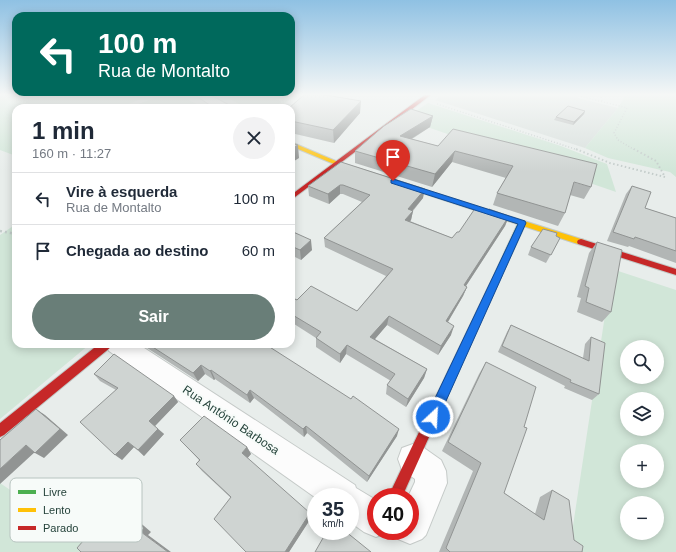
<!DOCTYPE html>
<html lang="pt">
<head>
<meta charset="utf-8">
<style>
	:root { --surface:#fff; --page:#f2f2f3; --text:#1f2937; --muted:#747a83; --line:#e0e1e3; --accent:#697e78 }
	body { margin:0; font-family:Helvetica,sans-serif; background:var(--page); color:var(--text); height:100vh; display:flex; flex-direction:column; font-size:15px; white-space:nowrap }
	* { box-sizing:border-box; margin:0 }
	p { font-size:13px; color:var(--muted) }
	.icon { flex:none; width:22px; height:22px; fill:none; stroke:currentColor; stroke-width:2; stroke-linecap:round; stroke-linejoin:round }
	.map { position:relative; flex:1; overflow:hidden }
	.sheet { position:absolute; left:12px; top:104px; width:283px; height:244px; display:flex; flex-direction:column; background:var(--surface); border-radius:12px; box-shadow:0 2px 10px #0003 }
	.sheet>* { flex:none }
	.banner { position:absolute; left:12px; top:12px; width:283px; height:84px; border-radius:12px; box-shadow:0 2px 10px #0003; background:#00695c; color:#fff; overflow:hidden }
	.controls { position:absolute; left:620px; top:340px; display:grid; gap:8px }
	.controls a { display:grid; place-items:center; width:44px; height:44px; border-radius:50%; background:var(--surface); box-shadow:0 2px 10px #0003; font-size:20px }
	.speed { position:absolute; left:307px; top:488px; display:flex; gap:8px; font-size:20px; font-weight:700; text-align:center }
	.speed>* { display:grid; place-content:center; width:52px; height:52px; border-radius:50%; background:var(--surface); box-shadow:0 2px 10px #0003; line-height:1 }
	.speed small { font-size:10px; font-weight:400 }
	.speed .limit { border:6px solid #d22; background:#fff; color:#111 }
	.pin { position:absolute; display:grid; place-items:center; width:34px; height:34px; color:#fff; margin:-41px -17px; border-radius:50% 50% 50% 0; rotate:-45deg; box-shadow:0 0 4px #0007 }
	.pin .icon { rotate:45deg }
	.me { position:absolute; width:44px; margin:-22px; rotate:25deg; stroke-linejoin:round; filter:drop-shadow(0 0 3px #0008) }
	.turn { display:flex; align-items:center; gap:14px; height:84px; padding:0 20px; font-size:18px }
	.turn .icon { width:52px; height:52px; stroke-width:2.5 }
	.turn b { display:block; font-size:28px; line-height:34px }
	.round { display:grid; place-items:center; flex:none; width:42px; height:42px; border-radius:21px; background:var(--page) }
	.overview { display:flex; align-items:center; justify-content:space-between; height:68px; padding:0 20px }
	h1 { font-size:24px; font-weight:700; line-height:30px }
	.action { display:flex; gap:8px; margin-top:auto; padding:8px 20px }
	.action a { flex:1; height:46px; border-radius:24px; background:var(--accent); color:#fff; font-size:16px; font-weight:700; line-height:46px; text-align:center }
	ul { padding:0; list-style:none }
	li { display:flex; align-items:center; gap:12px; height:52px; padding:0 20px; border-top:1px solid var(--line) }
	li div { flex:1 }
	li b { display:block; font-size:15px }
	li em { font-style:normal }
	.map>svg:first-child { display:block }
	.built { fill:#d6dedb }
	.green { fill:#d1e6d8; fill-rule:evenodd }
	.lines { fill:none; stroke-linecap:round; stroke-linejoin:round }
	.street-casing { stroke:#c5cac8; stroke-width:2 }
	.fast-casing { stroke:#c3cbc8; stroke-width:2 }
	.slow-casing { stroke:#c3cbc8; stroke-width:2 }
	.jam-casing { stroke:#c3cbc8; stroke-width:2 }
	.path-far2 { stroke:#c3ccca; stroke-width:1.5; stroke-dasharray:1 2; stroke-linecap:butt }
	.path-far1 { stroke:#c3ccca; stroke-width:2; stroke-dasharray:1.5 2.5; stroke-linecap:butt }
	.path { stroke:#c3ccca; stroke-width:2.5; stroke-dasharray:2 3; stroke-linecap:butt }
	.street { fill:#fcfcfc; fill-rule:evenodd }
	.fast { fill:#4caf50; fill-rule:evenodd }
	.slow { fill:#ffc107; fill-rule:evenodd }
	.jam { fill:#c62828; fill-rule:evenodd }
	.wall { fill:#b2b6b5 }
	.shaded-wall { fill:#919493 }
	.building { fill:#cfd4d2; stroke:#919493 }
	.route { fill:#1a73e8; stroke:#114b97 }
	.labels { text-anchor:middle; stroke-width:4; stroke-linejoin:round; paint-order:stroke }
	.near-street-label { font-size:12px; fill:#24423a; stroke:#f7fbf9 }
	.key { fill:#f7fbf9; stroke:#b8c4c0; stroke-width:1 }
	.key-label { font-size:11px; fill:#24423a }
</style>
</head>
<body>
<div class="map">
<svg width="676" height="552" viewBox="0 0 676 552">
	<rect width="100%" height="100%" fill="#e8edeb"/>
	<path class="built" d="M444 94H562L618 108 585 148 435 100Z"/>
	<path class="green" d="M0 94H153L119 108H16V156L0 150Z
		M166 94H177L204 108H127Z
		M220 94H297L279 108H247Z
		M626 94H676V177L670 172 608 158 585 148 618 108Z
		M428 103 561 146 607 164 616 192 404 119Z
		M16 224V344H90L0 419V235Z
		M612 269 676 290V552H569ZM627 347H657V377H627ZM627 399H657V429H627ZM627 451H657V481H627ZM627 503H657V533H627Z
		M0 483 101 552H0Z"/>
	<g class="lines">
		<g class="street-casing">
			<path id="street" d="M194 94H208L228 105 230 108H215Z
				M106 344H138L355 485 356 488 376 500V531L388 532 376 537 364 532 350 522V497L316 498 109 351Z
				M413 444 424 448 441 460 446 471 447 483 426 535 422 539 410 544 398 539 394 531H410V497H408L415 482V479L402 470 398 459 402 448Z"/>
		</g>
		<g class="fast-casing">
			<path id="fast" d="M519 221H525L526 223 501 277H495L494 275Z"/>
		</g>
		<g class="slow-casing">
			<path id="slow" d="M291 142 338 162 584 240 585 242 584 244H578L334 164 291 146Z"/>
		</g>
		<g class="jam-casing">
			<path id="jam" d="M426 94H432L291 200V195Z
				M581 239 676 269V275L578 244 577 242 578 240Z
				M498 272 502 275 402 497H388L494 275Z
				M99 344H112L111 347 4 435 0 437V423Z"/>
		</g>
		<path class="path-far2" d="M572 94 627 108 614 133 618 140 635 150
			M601 94 602 102
			M437 104 578 150"/>
		<path class="path-far1" d="M576 149 610 163 665 177 656 161 634 149"/>
		<path class="path" d="M0 231 16 234"/>
		<use href="#street" class="street"/>
		<use href="#fast" class="fast"/>
		<use href="#slow" class="slow"/>
		<use href="#jam" class="jam"/>
	</g>
	<path class="wall" d="M291 108 360 113 334 143 291 133Z
		M585 111 584 114 573 125 554 120 556 117Z
		M433 116 430 127 412 139 591 187 584 199 570 195 565 213 558 226 493 205 497 193 506 178 452 162 432 187 355 163V151Z
		M341 162 423 198 413 211 411 220 410 221 452 238 488 211 509 216 505 226 466 286 467 287 463 296 448 322 451 335 438 355 387 325 375 339 427 369 424 378 406 407 386 394 387 385 391 381 346 354 340 363 316 347V338L291 322V297L297 300 357 311 386 276 325 247 324 238 362 202 343 194H340L329 204 309 196 308 186Z
		M632 186 645 208 676 218V263L629 246 628 247 607 241 626 194Z
		M291 231 312 250 301 260 291 255Z
		M556 236 560 238 546 263 528 255 531 247Z
		M597 242 611 312 602 322 577 312 581 298 577 297 589 253Z
		M511 325 583 358 585 344 591 337 599 394 592 400 564 388 565 386 498 352 507 332Z
		M141 344H265L397 436 367 482 307 433 304 437 254 398 250 403 215 379 214 380 205 374 198 381Z
		M486 362 504 493 535 514 540 497 552 490 574 540 582 552H439L473 471 442 451 479 374Z
		M94 374 174 396 178 402 155 426 164 434 144 456 134 447 122 460 116 390 100 381Z
		M180 440 247 447 251 454 247 458 311 518 289 552H246L231 498 202 471 196 464 199 460Z"/>
	<path class="shaded-wall" d="M361 101 360 113 334 143 333 130Z
		M585 111 584 114 573 125 574 122Z
		M433 116 430 127 398 147 400 136Z
		M298 145 299 158 291 163V149Z
		M455 151 452 162 432 187 435 174Z
		M340 185V194L329 204 328 194Z
		M425 189 423 198 406 218 408 209Z
		M413 211 411 220 404 229 405 220Z
		M509 216 505 226 460 295 464 285Z
		M311 240 312 250 301 260 300 250Z
		M467 287 463 296 443 330 446 321Z
		M389 316 387 325 369 346 370 337Z
		M454 326 451 335 438 355 441 346Z
		M347 345 346 354 340 363V354Z
		M201 365 205 374 198 381 193 373Z
		M427 369 424 378 406 407 408 399Z
		M211 370 215 379 214 380 210 371Z
		M250 390 254 398 250 403 247 395Z
		M174 396 178 402 154 427 149 421Z
		M36 409 45 415 68 435 44 458 35 453Z
		M306 426 307 433 304 437 303 429Z
		M158 429 164 434 144 456 138 450Z
		M399 429 397 436 367 482 369 476Z
		M128 442 134 447 122 460 115 455Z
		M26 445 36 451 0 484V469Z
		M247 447 251 454 246 460 242 453Z
		M115 504 122 507 151 532 148 535 171 552H168L141 532Z
		M310 513 311 518 289 552H285Z"/>
	<path class="building" d="M305 94H320L361 101 333 130 291 121V108H289Z
		M568 106 585 111 574 122 556 117Z
		M411 109 433 116 400 136 438 146 453 129 597 164 591 187 574 182 565 213 497 193 513 166 455 151 435 174 355 151 384 126Z
		M291 143 298 145 291 149Z
		M341 162 425 189 408 209 413 211 405 220 452 238 457 232H459L476 207 488 211 489 209 509 216 464 285 467 287 446 321 454 326 441 346 389 316 370 337 427 369 408 399 387 385 395 374 347 345 340 354 316 338 321 332 291 314V297L297 300 311 286 357 311 393 269 324 238 370 195 343 185H340L328 194 308 186Z
		M632 186 651 192 645 208 676 218V251L635 237 634 239 613 232Z
		M543 229 557 233 556 236 560 238 551 255 531 247Z
		M291 231 311 240 300 250 291 246Z
		M597 242 622 250 611 312 586 302 589 288 585 286Z
		M511 325 589 361 591 337 605 343 599 394 570 382 571 380 502 346Z
		M148 344H265L351 399 353 396 399 429 369 476 306 426 303 429 250 390 247 395 211 370 210 371 201 365 193 373Z
		M114 354 174 396 149 421 158 429 138 450 128 442 115 455 80 422 118 388 94 374Z
		M486 362 536 387 524 427 527 428 504 493 544 520 552 490 569 500 574 540 583 546 582 552H450L446 548 481 463 448 442Z
		M36 409 60 429 35 453 26 445 0 469V440Z
		M204 416 247 447 242 453 310 513 285 552H246L214 519 231 497 196 464 200 460 180 440Z
		M115 504 144 528 141 532 168 552H81L77 548Z
		M327 531H345L371 552H315Z"/>
	<linearGradient id="sky" x2="0" y2="1"><stop stop-color="#8fc1e3"/><stop offset="0.55" stop-color="#f5f7f6"/><stop offset="1" stop-color="#f5f7f6" stop-opacity="0"/></linearGradient>
	<rect width="676" height="172" fill="url(#sky)"/>
	<path class="route" d="M393 179 525 221 526 223 437 421 433 423 428 421 426 417 428 413 518 224 391 183V180Z"/>
	<g class="labels">
		<g class="near-street-label">
			<text transform="translate(231 420) rotate(34)" y="4">Rua António Barbosa</text>
		</g>
	</g>
	<rect x="10" y="478" width="132" height="64" rx="6" class="key"/>
	<rect x="18" y="490" width="18" height="4" fill="#4caf50"/>
	<rect x="18" y="508" width="18" height="4" fill="#ffc107"/>
	<rect x="18" y="526" width="18" height="4" fill="#c62828"/>
	<g class="key-label">
		<text x="43" y="496">Livre</text>
		<text x="43" y="514">Lento</text>
		<text x="43" y="532">Parado</text>
	</g>
</svg>
<div class="controls">
<a><svg class="icon" aria-label="search" viewBox="0 0 24 24"><circle cx="10" cy="10" r="6"/><path d="M15 15l6 6"/></svg></a>
<a><svg class="icon" aria-label="layers" viewBox="0 0 24 24"><path d="M12 4l9 5-9 5-9-5zM3 14l9 5 9-5"/></svg></a>
<a>+</a>
<a>−</a>
</div>
<div class="speed"><div>35<small>km/h</small></div><div class="limit">40</div></div>
<div class="pin" style="left:393px;top:181px;background:#d93025"><svg class="icon" aria-label="arrive" viewBox="0 0 24 24"><path d="M6 21V4h12l-3 4 3 4H6"/></svg></div>
<svg class="me" style="left:433px;top:417px" viewBox="-20 -20 40 40"><circle r="17" fill="#1a73e8" stroke="#fff" stroke-width="3"/><path d="M0-11L8 9 0 5-8 9z" fill="#fff"/></svg>
<div class="banner">
<div class="turn"><svg class="icon" aria-label="left" viewBox="0 0 24 24"><path d="M17 20v-9H6M10 6l-5 5 5 5"/></svg><div><b>100 m</b>Rua de Montalto</div></div>
</div>
<section class="sheet">
<div class="overview"><div><h1>1 min</h1><p>160 m · 11:27</p></div><a class="round"><svg class="icon" aria-label="close" viewBox="0 0 24 24"><path d="M6 6l12 12M18 6L6 18"/></svg></a></div>
<ul>
<li><svg class="icon" aria-label="left" viewBox="0 0 24 24"><path d="M17 20v-9H6M10 6l-5 5 5 5"/></svg><div><b>Vire à esquerda</b><p>Rua de Montalto</p></div><em>100 m</em></li>
<li><svg class="icon" aria-label="arrive" viewBox="0 0 24 24"><path d="M6 21V4h12l-3 4 3 4H6"/></svg><div><b>Chegada ao destino</b></div><em>60 m</em></li>
</ul>
<div class="action"><a>Sair</a></div>
</section>
</div>
</body>
</html>
